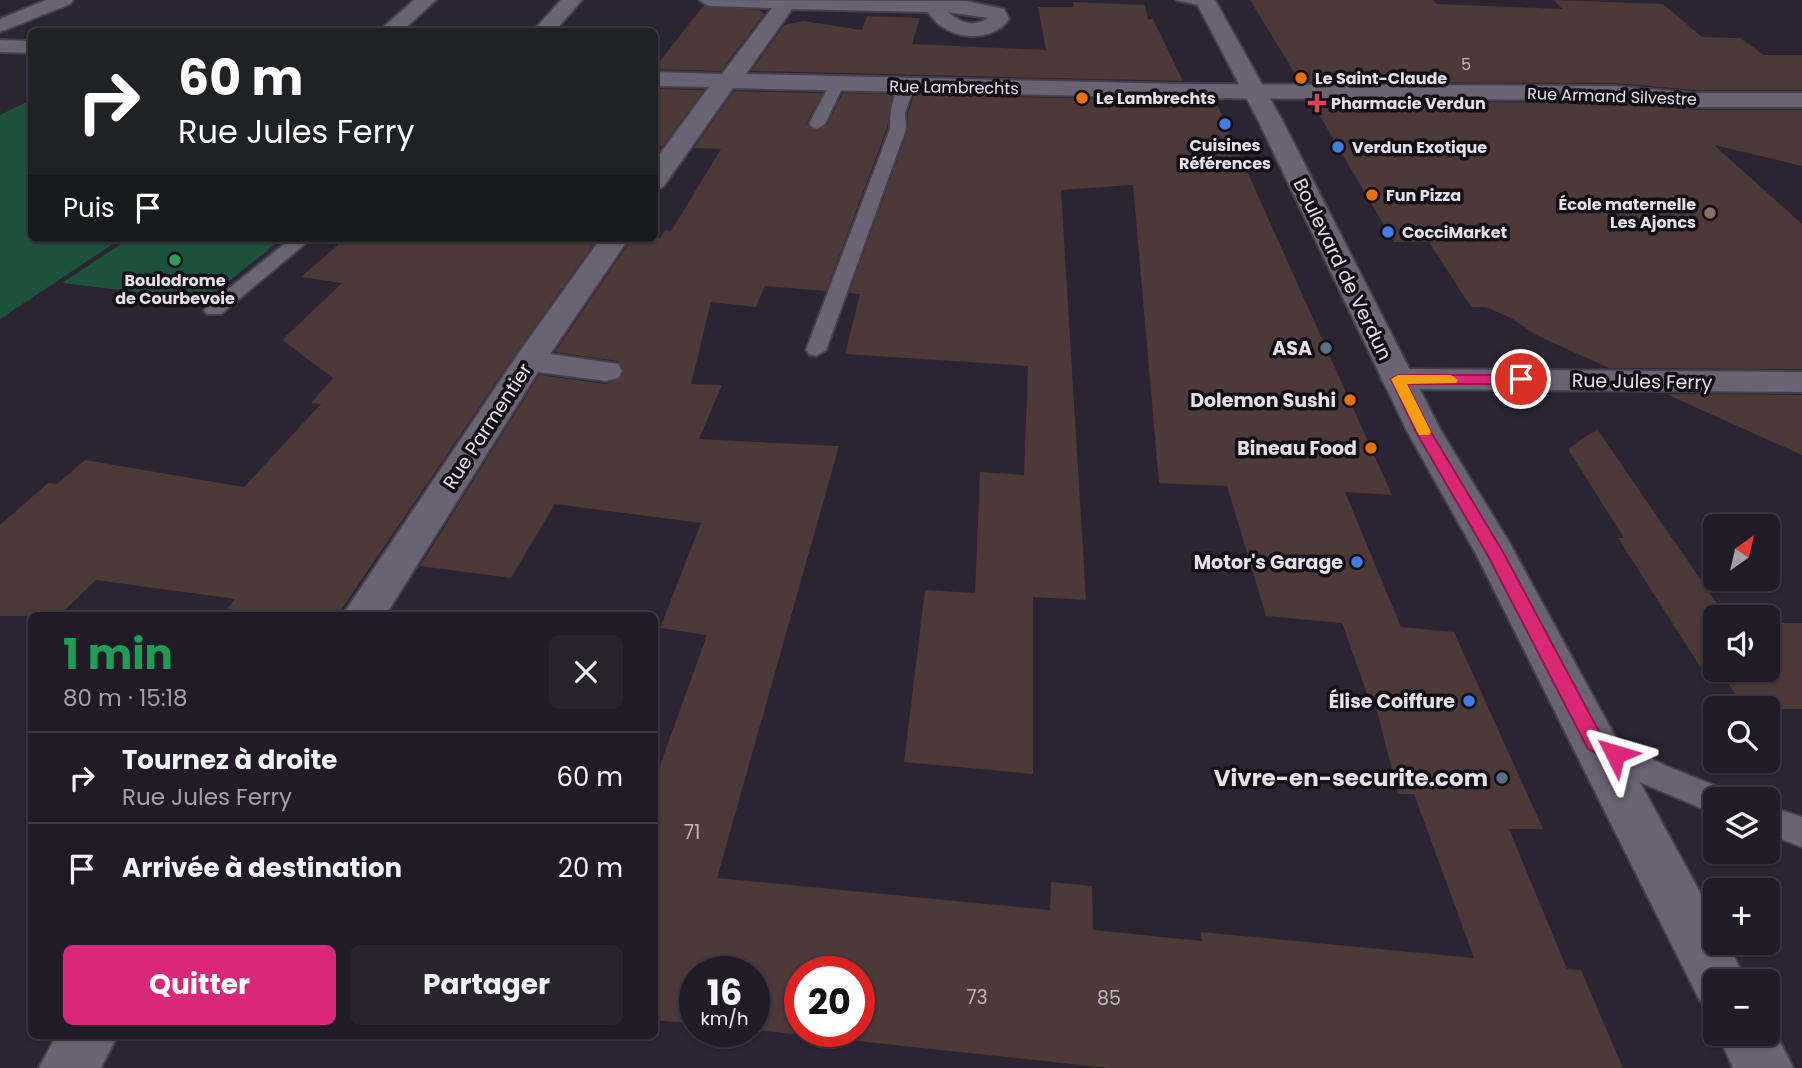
<!DOCTYPE html>
<html lang="fr">
<head>
<meta charset="utf-8">
<style>
	:root { --surface:#201b26; --page:#28242e; --text:#f1f3f6; --muted:#a2a1a7; --line:#3d3943; --accent:#db2777 }
	body { margin:0; font-family:Poppins,sans-serif; background:var(--page); color:var(--text); height:100vh; display:flex; flex-direction:column; font-size:26px; white-space:nowrap }
	* { box-sizing:border-box; margin:0 }
	p { font-size:23px; color:var(--muted) }
	.icon { flex:none; width:38px; height:38px; fill:none; stroke:currentColor; stroke-width:2; stroke-linecap:round; stroke-linejoin:round }
	.map { position:relative; flex:1; overflow:hidden }
	.drawer { position:absolute; left:28px; top:612px; width:630px; height:427px; display:flex; flex-direction:column; background:var(--surface); border-radius:10px; box-shadow:0 2px 5px #0004,0 0 0 2px var(--line) }
	.drawer>* { flex:none }
	.hud { position:absolute; left:28px; top:28px; width:630px; height:214px; border-radius:10px; box-shadow:0 2px 5px #0004,0 0 0 2px var(--line); background:#202124; color:#fff; overflow:hidden }
	.needle { width:46px; rotate:34deg }
	.fabs { position:absolute; left:1703px; top:514px; display:grid; gap:14px }
	.fabs a { display:grid; place-items:center; width:77px; height:77px; border-radius:10px; background:var(--surface); box-shadow:0 2px 5px #0004,0 0 0 2px var(--line); font-size:35px }
	.speed { position:absolute; left:679px; top:956px; display:flex; gap:14px; font-size:35px; font-weight:700; text-align:center }
	.speed>* { display:grid; place-content:center; width:91px; height:91px; border-radius:50%; background:var(--surface); box-shadow:0 2px 5px #0004,0 0 0 2px var(--line); line-height:1 }
	.speed small { font-size:18px; font-weight:400 }
	.speed .limit { border:10px solid #d22; background:#fff; color:#111 }
	.pin { position:absolute; display:grid; place-items:center; width:60px; height:60px; color:#fff; margin:-30px; border:4px solid #fff; border-radius:50%; box-shadow:0 2px 7px #0007 }
	.me { position:absolute; width:77px; margin:-38px; rotate:310deg; stroke-linejoin:round; filter:drop-shadow(0 0 5px #0008) }
	.turn { display:flex; align-items:center; gap:24px; height:147px; padding:0 35px; font-size:32px }
	.turn .icon { width:91px; height:91px; stroke-width:2.5 }
	.turn b { display:block; font-size:49px; line-height:60px }
	.then { display:flex; align-items:center; height:66px; padding:0 35px; background:#0003; gap:14px; font-size:26px }
	.round { display:grid; place-items:center; flex:none; width:74px; height:74px; border-radius:10px; background:var(--page) }
	.overview { display:flex; align-items:center; justify-content:space-between; height:119px; padding:0 35px }
	h1 { font-size:42px; font-weight:700; line-height:52px; color:#1e9e55 }
	.cta { display:flex; gap:14px; margin-top:auto; padding:14px 35px }
	.cta a { flex:1; height:80px; border-radius:10px; background:var(--accent); color:#fff; font-size:28px; font-weight:700; line-height:80px; text-align:center }
	.cta a+a { background:var(--page); color:var(--text) }
	ul { padding:0; list-style:none }
	li { display:flex; align-items:center; gap:21px; height:91px; padding:0 35px; border-top:2px solid var(--line) }
	li div { flex:1 }
	li b { display:block; font-size:26px }
	li em { font-style:normal }
	.map>svg:first-child { display:block }
	.green { fill:#1d533d }
	.building { fill:#4d3937; fill-rule:evenodd }
	.lines { fill:none; stroke-linecap:round; stroke-linejoin:round }
	.service-casing { stroke:#45404d; stroke-width:4 }
	.minor-casing { stroke:#45404d; stroke-width:4 }
	.secondary-casing { stroke:#45404d; stroke-width:4 }
	.service { fill:#6a6374; fill-rule:evenodd }
	.minor { fill:#6a6374; fill-rule:evenodd }
	.secondary { fill:#6a6374; fill-rule:evenodd }
	.route { fill:#db2777; stroke:#8e194d; stroke-width:2 }
	.slow { fill:#f59e0b }
	.food-dot { fill:#e8710a; stroke:#120f16; stroke-width:2.5 }
	.health-dot { fill:#e0444e; stroke:#120f16; stroke-width:2.5 }
	.shop-dot { fill:#3f7fe0; stroke:#120f16; stroke-width:2.5 }
	.education-dot { fill:#8d6e63; stroke:#120f16; stroke-width:2.5 }
	.leisure-dot { fill:#2e9e5b; stroke:#120f16; stroke-width:2.5 }
	.service-dot { fill:#5c6f8a; stroke:#120f16; stroke-width:2.5 }
	.labels { text-anchor:middle; stroke-width:7; stroke-linejoin:round; paint-order:stroke }
	.number-label { font-size:16px; fill:#beb6bd }
	.far-poi-label { font-size:16px; font-weight:bold; fill:#e4e0ea; stroke:#120f16; text-anchor:start }
	.far-street-label { font-size:16px; fill:#e4e0ea; stroke:#120f16 }
	.street-label { font-size:19px; fill:#e4e0ea; stroke:#120f16 }
	.poi-label { font-size:19px; font-weight:bold; fill:#e4e0ea; stroke:#120f16; text-anchor:end }
	.near-number-label { font-size:19px; fill:#beb6bd }
	.near-poi-label { font-size:23px; font-weight:bold; fill:#e4e0ea; stroke:#120f16; text-anchor:end }
</style>
</head>
<body>
<div class="map">
<svg width="1802" height="1068" viewBox="0 0 1802 1068">
	<rect width="100%" height="100%" fill="#2a2433"/>
	<path class="green" d="M31 100 32 238H122L0 319V115Z
		M130 238H283L205 300 62 283Z"/>
	<path class="building" d="M1250 0H1434L1436 4 1562 9 1554 0 1663 4 1702 37 1740 38 1764 55H1802V90H1694L1615 83 1300 82Z
		M1073 2 1145 5 1148 19H1153L1183 81 751 71 784 25 803 21 862 30 867 16 920 18 912 44 1046 50 1038 7H1074Z
		M703 6 759 10 764 14 721 71 654 69Z
		M654 89 704 90 663 146 654 145Z
		M734 91 823 93 806 124 816 131 827 125 843 93 893 94 887 128 826 291 765 286 756 307 711 302 691 384 722 385 699 439 839 446 717 878 1050 910 1051 882 1092 886 1093 930 1202 941 1201 932 1474 958 1414 794H1398L1374 699H1369L1342 623 1266 616 1227 486 1159 483 1133 185 1061 190 1086 600 1033 597V774L904 762 925 590 975 593 980 472 1024 475 1028 366 845 354 860 294 849 293 908 130V113L914 95 1208 101 1217 104 1392 495 1345 492 1401 627 1454 632 1543 829H1509L1567 969 1581 970 1623 1068H1108L754 1030V971H695V1024L654 1020V782L707 635 660 628 701 523 555 504 511 578 420 566 539 375 606 384 620 379 624 370 618 361 555 352 632 238H660L665 230 671 231 721 149 694 148ZM800 971H859V1031H800Z
		M1311 101 1615 103 1694 110H1802V166L1714 145 1802 224V369L1609 368 1536 335 1511 318 1486 307H1471L1429 242H1394Z
		M346 238H501L533 241 536 238H598L516 353 337 616H271L227 609 235 599 96 580 59 616H0V525L48 483 57 484 85 460 244 487 321 404 311 403 333 378 282 340 342 283 301 277Z
		M1666 394 1802 395V455Z
		M1597 429 1727 618H1715V670H1768V623H1802V709H1745L1728 683 1710 682 1618 538H1624L1568 449Z"/>
	<g class="lines">
		<g class="service-casing">
			<path id="service" d="M1176 0H1210L1213 3 1207 7Z
				M837 80 844 84 825 124 817 129 812 127 809 124 830 84Z
				M907 82 914 86 905 113 906 129 826 350 816 356 809 354 806 350 890 129C890 115 892 87 907 82Z
				M292 238H312L221 314H207L204 310 207 306Z
				M1599 732 1666 766 1726 790 1730 800H1715V814L1644 784 1589 754 1584 745 1589 736Z
				M1768 806 1802 817V847L1768 834Z"/>
		</g>
		<g class="minor-casing">
			<path id="minor" d="M46 0H73L70 4 0 32V19Z
				M414 0H436L401 32H378Z
				M561 0H582L554 32H532Z
				M699 0 966 1 1004 9 1009 19C990 46 944 39 928 12L792 9 746 74 1185 84 1615 86 1694 93H1802V107H1694L1615 100 1185 98 733 88 663 187 654 189V162L709 87 654 86V72L722 74 772 8 709 6ZM948 12 988 18C974 28 960 23 948 12Z
				M0 40 32 41V53L0 52Z
				M601 238H629L550 354 618 364 622 371 618 378 606 381 538 372 385 616H342L518 354Z
				M1398 369 1802 372V392L1398 389 1386 386 1381 379 1386 372Z
				M56 1036H117L101 1068H39Z"/>
		</g>
		<g class="secondary-casing">
			<path id="secondary" d="M1195 0H1215L1283 122 1441 431 1509 542 1715 920V943H1728L1746 982H1715V1008L1700 1001 1476 554 1407 431 1259 122Z
				M1768 1017 1793 1068H1733L1718 1034H1768Z"/>
		</g>
		<use href="#service" class="service"/>
		<use href="#minor" class="minor"/>
		<use href="#secondary" class="secondary"/>
	</g>
	<path class="route" d="M1398 375H1521L1528 379 1521 384H1407L1431 432 1503 552 1602 737 1622 748 1624 754 1622 760 1615 762 1588 749 1487 554 1416 432 1391 379Z"/>
	<path class="slow" d="M1451 375 1458 380 1456 383 1407 384 1431 432 1429 435H1419L1391 379 1398 375Z"/>
	<g class="food-dot">
		<circle cx="1301" cy="78" r="7"/>
		<circle cx="1082" cy="98" r="7"/>
		<circle cx="1372" cy="195" r="7"/>
		<circle cx="1350" cy="400" r="7"/>
		<circle cx="1371" cy="448" r="7"/>
	</g>
	<path class="health-dot" d="M1313.5 92.5h7v7h7v7h-7v7h-7v-7h-7v-7h7z"/>
	<g class="shop-dot">
		<circle cx="1225" cy="124" r="7"/>
		<circle cx="1338" cy="147" r="7"/>
		<circle cx="1388" cy="232" r="7"/>
		<circle cx="1357" cy="562" r="7"/>
		<circle cx="1469" cy="701" r="7"/>
	</g>
	<circle class="education-dot" cx="1710" cy="213" r="7"/>
	<circle class="leisure-dot" cx="175" cy="260" r="7"/>
	<g class="service-dot">
		<circle cx="1326" cy="348" r="7"/>
		<circle cx="1502" cy="778" r="7"/>
	</g>
	<g class="labels">
		<g class="number-label">
			<text x="1466" y="70">5</text>
		</g>
		<g class="far-poi-label">
			<text x="1315" y="84">Le Saint-Claude</text>
			<text x="1096" y="104">Le Lambrechts</text>
			<text x="1331" y="109">Pharmacie Verdun</text>
			<text x="1225" y="151" text-anchor="middle">Cuisines<tspan x="1225" dy="18">Références</tspan></text>
			<text x="1352" y="153">Verdun Exotique</text>
			<text x="1386" y="201">Fun Pizza</text>
			<text x="1696" y="210" text-anchor="end">École maternelle<tspan x="1696" dy="18">Les Ajoncs</tspan></text>
			<text x="1402" y="238">CocciMarket</text>
			<text x="175" y="286" text-anchor="middle">Boulodrome<tspan x="175" dy="18">de Courbevoie</tspan></text>
		</g>
		<g class="far-street-label">
			<text transform="translate(954 87) rotate(1)" y="6">Rue Lambrechts</text>
			<text transform="translate(1612 96) rotate(2)" y="6">Rue Armand Silvestre</text>
		</g>
		<g class="street-label">
			<text transform="translate(1343 269) rotate(64)" y="7">Boulevard de Verdun</text>
			<text transform="translate(1642 381) rotate(1)" y="7">Rue Jules Ferry</text>
			<text transform="translate(487 426) rotate(-57)" y="7">Rue Parmentier</text>
		</g>
		<g class="poi-label">
			<text x="1312" y="355">ASA</text>
			<text x="1336" y="407">Dolemon Sushi</text>
			<text x="1357" y="455">Bineau Food</text>
			<text x="1343" y="569">Motor's Garage</text>
			<text x="1455" y="708">Élise Coiffure</text>
		</g>
		<g class="near-number-label">
			<text x="692" y="839">71</text>
			<text x="977" y="1004">73</text>
			<text x="1109" y="1005">85</text>
		</g>
		<g class="near-poi-label">
			<text x="1488" y="786">Vivre-en-securite.com</text>
		</g>
	</g>
</svg>
<div class="fabs">
<a><svg class="needle" viewBox="-14 -14 28 28"><path d="M0-13l5 13h-10z" fill="#e53935"/><path d="M0 13l5-13h-10z" fill="#a2a1a7"/></svg></a>
<a><svg class="icon" aria-label="sound" viewBox="0 0 24 24"><path d="M4 9h4l5-4v14l-5-4H4zM17 9q2 3 0 6"/></svg></a>
<a><svg class="icon" aria-label="search" viewBox="0 0 24 24"><circle cx="10" cy="10" r="6"/><path d="M15 15l6 6"/></svg></a>
<a><svg class="icon" aria-label="layers" viewBox="0 0 24 24"><path d="M12 4l9 5-9 5-9-5zM3 14l9 5 9-5"/></svg></a>
<a>+</a>
<a>−</a>
</div>
<div class="speed"><div>16<small>km/h</small></div><div class="limit">20</div></div>
<div class="pin" style="left:1521px;top:379px;background:#d93025"><svg class="icon" aria-label="arrive" viewBox="0 0 24 24"><path d="M6 21V4h12l-3 4 3 4H6"/></svg></div>
<svg class="me" style="left:1615px;top:754px" viewBox="-20 -20 40 40"><path d="M0-17L14 15 0 8-14 15z" fill="#db2777" stroke="#fff" stroke-width="4"/></svg>
<div class="hud">
<div class="turn"><svg class="icon" aria-label="right" viewBox="0 0 24 24"><path d="M7 20v-9h11M14 6l5 5-5 5"/></svg><div><b>60 m</b>Rue Jules Ferry</div></div>
<div class="then">Puis<svg class="icon" aria-label="arrive" viewBox="0 0 24 24"><path d="M6 21V4h12l-3 4 3 4H6"/></svg></div>
</div>
<section class="drawer">
<div class="overview"><div><h1>1 min</h1><p>80 m · 15:18</p></div><a class="round"><svg class="icon" aria-label="close" viewBox="0 0 24 24"><path d="M6 6l12 12M18 6L6 18"/></svg></a></div>
<ul>
<li><svg class="icon" aria-label="right" viewBox="0 0 24 24"><path d="M7 20v-9h11M14 6l5 5-5 5"/></svg><div><b>Tournez à droite</b><p>Rue Jules Ferry</p></div><em>60 m</em></li>
<li><svg class="icon" aria-label="arrive" viewBox="0 0 24 24"><path d="M6 21V4h12l-3 4 3 4H6"/></svg><div><b>Arrivée à destination</b></div><em>20 m</em></li>
</ul>
<div class="cta"><a>Quitter</a><a>Partager</a></div>
</section>
</div>
</body>
</html>
